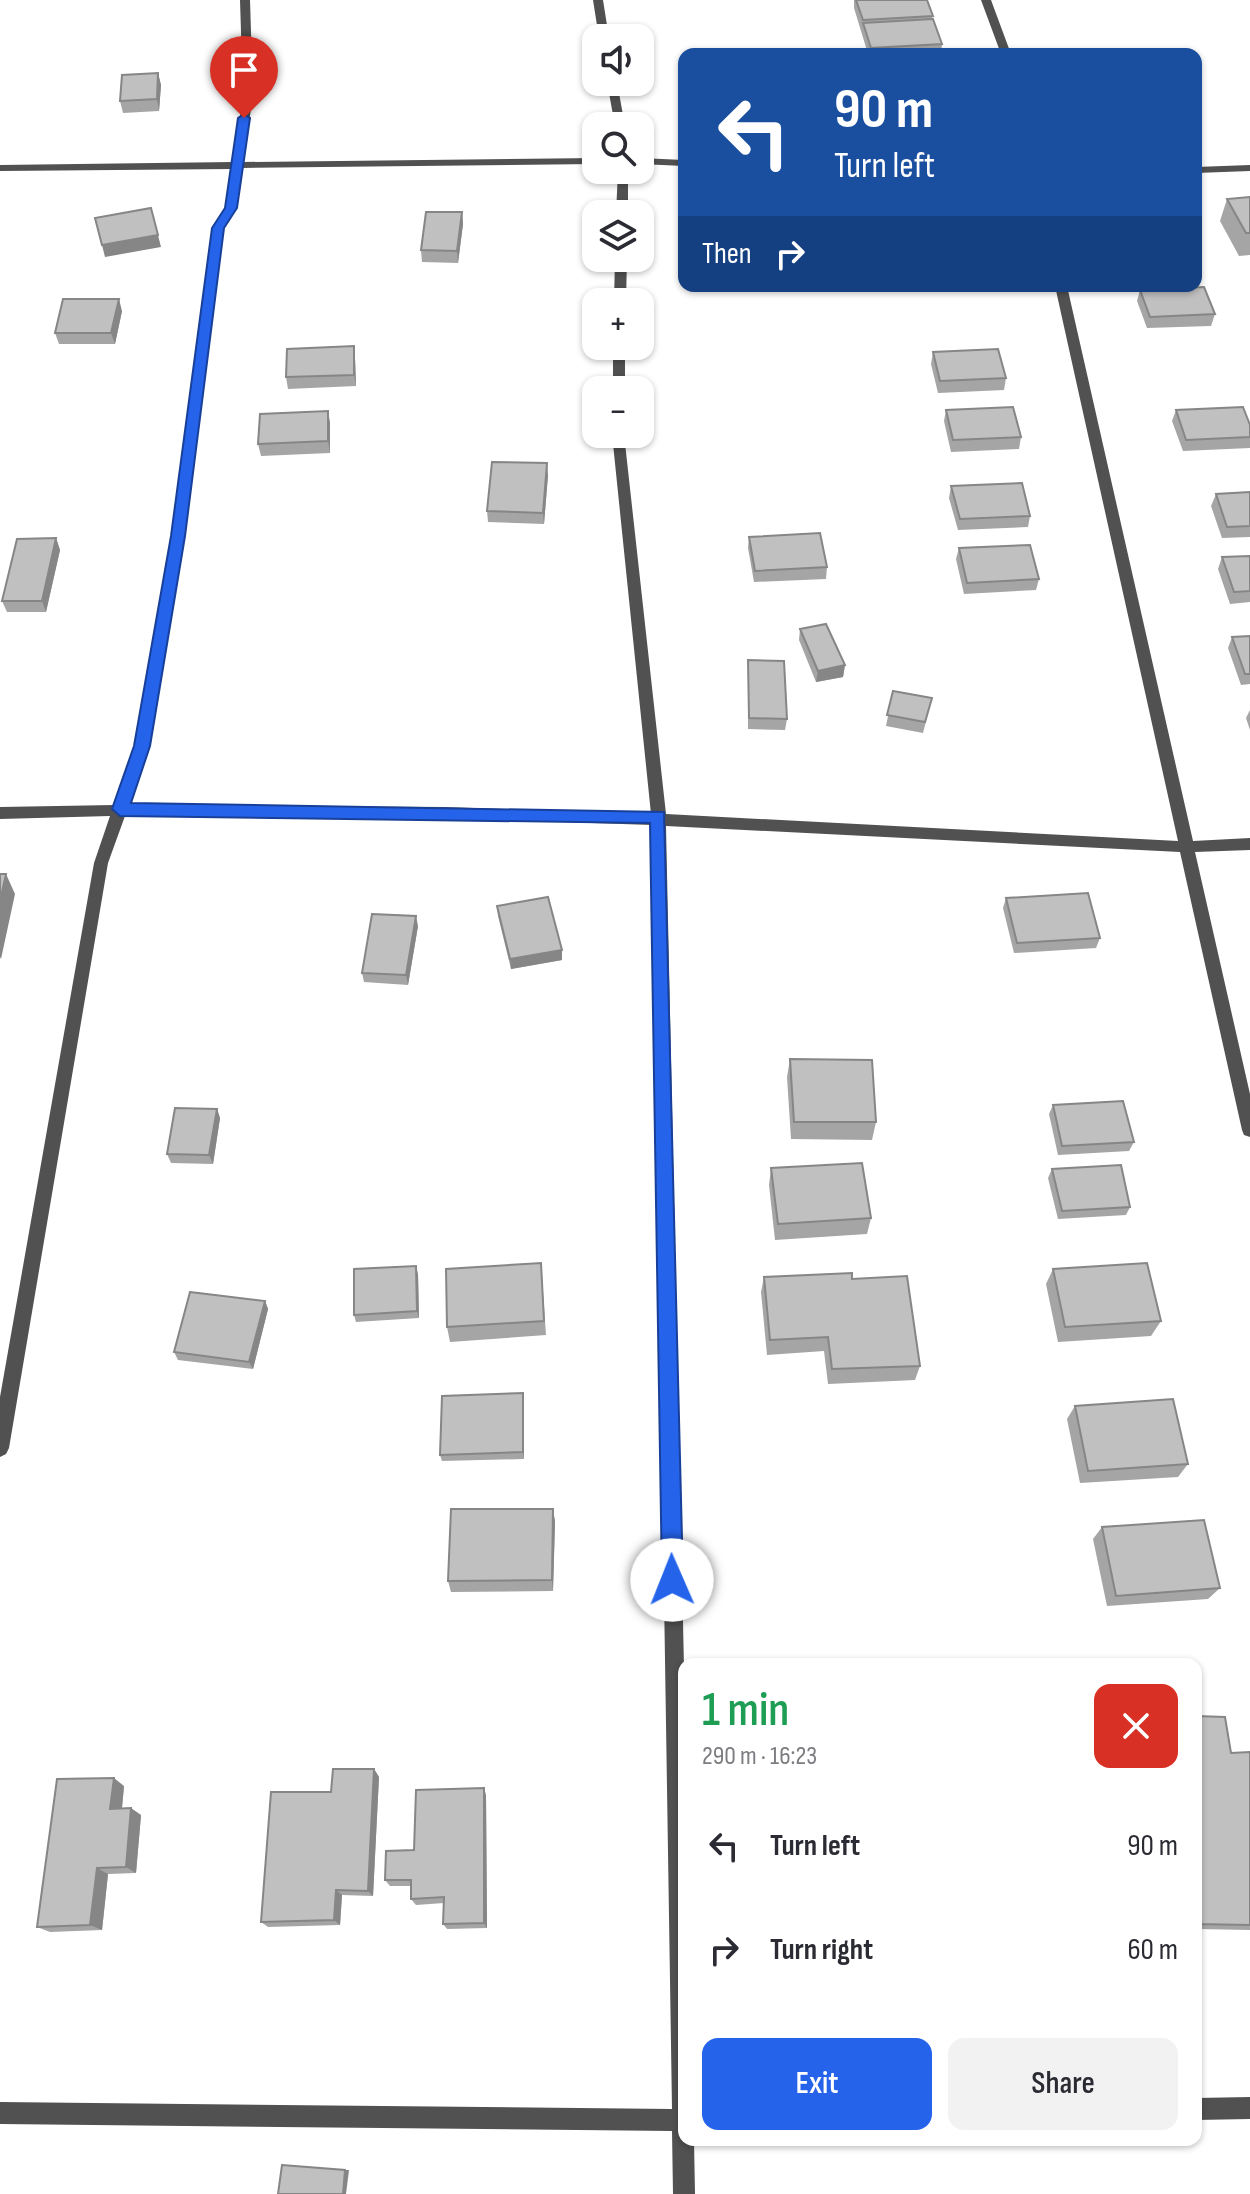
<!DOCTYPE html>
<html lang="en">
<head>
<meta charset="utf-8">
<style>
	:root { --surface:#fff; --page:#f2f2f3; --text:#2b2b33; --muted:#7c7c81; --accent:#2563eb }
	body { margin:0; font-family:"Sofia Sans Condensed",sans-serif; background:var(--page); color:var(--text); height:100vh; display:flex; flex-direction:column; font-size:30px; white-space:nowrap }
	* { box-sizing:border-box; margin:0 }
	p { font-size:26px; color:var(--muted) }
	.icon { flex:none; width:44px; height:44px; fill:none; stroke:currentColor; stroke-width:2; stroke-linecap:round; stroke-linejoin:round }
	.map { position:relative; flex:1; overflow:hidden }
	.sheet { position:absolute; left:678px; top:1658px; width:524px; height:488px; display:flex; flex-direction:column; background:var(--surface); border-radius:16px; box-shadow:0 2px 6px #0004 }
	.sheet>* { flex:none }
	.top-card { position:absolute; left:678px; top:48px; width:524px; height:244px; border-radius:16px; box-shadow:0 2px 6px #0004; background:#1a4fa0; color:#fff; overflow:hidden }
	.fabs { position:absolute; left:582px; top:24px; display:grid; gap:16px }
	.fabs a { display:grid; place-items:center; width:72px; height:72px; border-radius:16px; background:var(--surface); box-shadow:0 2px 6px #0004; font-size:40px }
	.pin { position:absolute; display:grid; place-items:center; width:68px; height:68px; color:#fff; margin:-82px -34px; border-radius:50% 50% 50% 0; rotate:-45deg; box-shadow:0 0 8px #0007 }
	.pin .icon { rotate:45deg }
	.me { position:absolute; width:88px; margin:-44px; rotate:359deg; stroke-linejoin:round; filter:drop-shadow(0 0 6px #0008) }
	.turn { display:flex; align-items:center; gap:28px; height:168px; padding:0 24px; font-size:36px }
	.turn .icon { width:104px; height:104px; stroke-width:2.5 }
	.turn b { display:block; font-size:56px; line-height:68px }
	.then { display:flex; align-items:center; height:76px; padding:0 24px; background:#0003; gap:16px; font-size:30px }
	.round { display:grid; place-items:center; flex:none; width:84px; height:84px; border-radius:16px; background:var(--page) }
	.headline { display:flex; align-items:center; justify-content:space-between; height:136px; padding:0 24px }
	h1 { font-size:48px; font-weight:600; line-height:60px; color:#1e9e55 }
	.button { display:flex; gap:16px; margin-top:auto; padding:16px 24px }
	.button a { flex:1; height:92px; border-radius:16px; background:var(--accent); color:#fff; font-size:32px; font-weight:600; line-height:92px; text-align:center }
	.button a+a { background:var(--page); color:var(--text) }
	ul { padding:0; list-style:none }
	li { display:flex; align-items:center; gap:24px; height:104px; padding:0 24px }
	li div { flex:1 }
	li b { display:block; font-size:30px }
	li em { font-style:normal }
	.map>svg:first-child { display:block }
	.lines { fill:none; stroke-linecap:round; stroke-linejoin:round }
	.street { fill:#515151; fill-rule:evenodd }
	.wall { fill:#a5a5a5 }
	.shaded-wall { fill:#868686 }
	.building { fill:#c0c0c0; stroke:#868686; stroke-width:2 }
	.route { fill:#2563eb; stroke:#184099; stroke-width:2 }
</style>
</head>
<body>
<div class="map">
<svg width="1250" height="2194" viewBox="0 0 1250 2194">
	<rect width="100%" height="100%" fill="#fff"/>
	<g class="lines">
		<path class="street" d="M240 0H250L253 96 243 162 596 158V164L242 168 237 208 224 228 184 536 149 746 129 805 445 807 651 814 612 434H624L666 814 1178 841 1055 286H1067L1193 841 1250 838V850L1195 852 1250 1094V1137L1244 1135 1242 1130 1180 852 666 826 684 1668V2140H694L695 2194H673L672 2131 0 2124V2102L672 2109 652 825 445 818 125 816 108 863 9 1448 6 1454 0 1457V1397L94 863 110 816 0 819V807L114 805 135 746 172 536 212 228 225 208 232 169 0 171V165L233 162 243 96Z
			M593 0H603L609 38H599Z
			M981 0H991L1011 54H1001Z
			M607 82H617L625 126H615Z
			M640 158 684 160V166L640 164Z
			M1250 165V171L1196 173V167Z
			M618 170H628V214H616Z
			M615 258H627L626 302H614Z
			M613 346H625V390H613Z
			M1250 2097V2119L1196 2120V2098Z"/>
	</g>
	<path class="wall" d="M854 0H927L933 16 932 19 942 44 941 54H868L854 8Z
		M158 73 161 85 159 111 123 113 120 101Z
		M1250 197V255L1239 256 1220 221 1227 199Z
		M462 212 463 224 458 263 422 262 421 250Z
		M1140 290 1215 314 1211 326 1147 328 1137 301Z
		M122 311 115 344H59L55 333Z
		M933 352 1006 378 1004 390 938 393 931 364Z
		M355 358 356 386 288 389 286 377Z
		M946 410 1021 437 1019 449 951 452 944 421Z
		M1176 410 1250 425V448L1183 451 1172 421Z
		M330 422V453L261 456 258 444Z
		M548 475 544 524 488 522 487 511Z
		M951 486 1030 516 1028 527 958 530 949 498Z
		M1250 492V537L1222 538 1211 506 1216 494Z
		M749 537 827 567 826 579 754 582 748 548Z
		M56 538 60 550 46 612H7L2 601Z
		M959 548 1039 579 1036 590 964 594 956 559Z
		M1250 556V602L1230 604 1218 569 1222 557Z
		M800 629 845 665 843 677 816 682 799 640Z
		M1250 636V684L1241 685 1228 648 1232 637Z
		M748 660 787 719 785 730 748 729Z
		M893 691 932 698 923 733 886 726Z
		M1250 710V730L1246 718Z
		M1006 898 1100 938 1096 948 1014 953 1003 908Z
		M497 906 562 960 511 969 498 916Z
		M418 926 408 985 364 982 362 973Z
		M790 1059 876 1122 872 1140 791 1139 787 1077Z
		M1053 1105 1134 1142 1129 1151 1058 1155 1049 1114Z
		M217 1109 220 1118 213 1164 171 1163 167 1154Z
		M771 1168 871 1218 867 1234 775 1240 769 1185Z
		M1052 1169 1130 1207 1126 1215 1058 1219 1048 1178Z
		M541 1263 546 1335 450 1342 447 1327Z
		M1053 1269 1161 1321 1151 1336 1058 1342 1046 1284Z
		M418 1274 419 1318 356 1322 354 1315Z
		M764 1277 920 1366 915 1380 828 1384 824 1351 767 1355 761 1292Z
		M265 1301 268 1309 253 1369 178 1360 174 1352Z
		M524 1400V1459L442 1461 440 1455Z
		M1075 1406 1188 1464 1178 1477 1080 1483 1067 1419Z
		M553 1509 555 1522 553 1591 451 1592 448 1581Z
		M1102 1527 1220 1588 1208 1599 1107 1606 1093 1539Z
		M1196 1716 1231 1753 1250 1752V1930L1196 1929Z
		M374 1769 379 1777 373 1896 342 1895 340 1925 268 1927 261 1922 331 1792Z
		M124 1786 122 1809 141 1815 136 1873 108 1874 102 1930 50 1932 37 1927Z
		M486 1795 487 1928 447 1929 443 1924 444 1903 416 1905 411 1899V1886H390L385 1880 414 1850Z"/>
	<path class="shaded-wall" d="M158 73 161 85 159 111 157 99Z
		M462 212 463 224 458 263 457 251Z
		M158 235 161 247 105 257 102 245Z
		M119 299 122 311 115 344 111 333Z
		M354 346 355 358 356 386 354 375Z
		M328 411 330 422V453L328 441Z
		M547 463 548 475 544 524 543 513Z
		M56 538 60 550 46 612 42 601Z
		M845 665 843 677 816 682 818 671Z
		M6 874 15 894 1 959 0 957V901Z
		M416 916 418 926 408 985 406 975Z
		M562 950V960L511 969 510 959Z
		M217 1109 220 1118 213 1164 209 1155Z
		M416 1266 418 1274 419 1318 417 1311Z
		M265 1301 268 1309 253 1369 249 1362Z
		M523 1393 524 1400V1459L523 1452Z
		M553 1509 555 1522 553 1591 552 1580Z
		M374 1769 379 1777 373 1896 368 1891Z
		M114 1778 124 1786 121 1817 110 1809Z
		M484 1788 486 1795 487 1928 484 1923Z
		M131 1808 141 1815 136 1873 126 1867Z
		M97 1868 108 1874 102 1930 90 1925Z
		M336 1890 342 1895 340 1925 334 1920Z
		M345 2170H349L346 2194H343Z"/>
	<path class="building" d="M856 0H927L933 16 863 20Z
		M933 19 942 44 871 48 863 23Z
		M158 73 157 99 120 101 122 75Z
		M1250 197V233H1246L1227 199Z
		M151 208 158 235 102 245 95 218Z
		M426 212H462L457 251 421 250Z
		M1204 287 1215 314 1150 317 1140 290Z
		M63 299H119L111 333H55Z
		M354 346V375L286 377 287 349Z
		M998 349 1006 378 940 381 933 352Z
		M1013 407 1021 437 953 440 946 410Z
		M1243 407 1250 425V437L1186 440 1176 410Z
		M328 411V441L258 444 260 414Z
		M492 462 547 463 543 513 487 511Z
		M1022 483 1030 516 960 519 951 486Z
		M1250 492V526L1227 527 1216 494Z
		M820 533 827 567 755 571 749 537Z
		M56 538 42 601H2L17 539Z
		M1030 545 1039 579 967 583 959 548Z
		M1250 556V591L1234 592 1222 557Z
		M826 624 845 665 818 671 800 629Z
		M1250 636V674H1245L1232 637Z
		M748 660 784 661 787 719 749 718Z
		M893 691 932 698 925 722 887 715Z
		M0 874H6L0 901Z
		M1088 893 1100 938 1017 943 1006 898Z
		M548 897 562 950 510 959 497 906Z
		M372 914 416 916 406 975 362 973Z
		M790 1059 872 1060 876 1122H794Z
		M1123 1101 1134 1142 1062 1146 1053 1105Z
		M175 1108 217 1109 209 1155 167 1154Z
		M862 1163 871 1218 778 1224 771 1168Z
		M1121 1165 1130 1207 1062 1211 1052 1169Z
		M541 1263 544 1321 447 1327 446 1269Z
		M1147 1263 1161 1321 1065 1327 1053 1269Z
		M416 1266 417 1311 354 1315V1269Z
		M852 1273V1279L907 1276 920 1366 832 1369 828 1337 770 1340 764 1277Z
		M190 1292 265 1301 249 1362 174 1352Z
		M523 1393V1452L440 1455 442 1396Z
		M1173 1399 1188 1464 1088 1471 1075 1406Z
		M451 1509H553L552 1580 448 1581Z
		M1204 1520 1220 1588 1116 1596 1102 1527Z
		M1196 1716 1225 1717 1231 1753 1250 1752V1925L1196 1924Z
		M333 1769H374L368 1891 336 1890 334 1920 261 1922 271 1792H331Z
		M114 1778 110 1809 131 1808 126 1867 97 1868 90 1925 37 1927 57 1779Z
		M484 1788V1923L443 1924 444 1897 411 1899V1880H385L386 1851 414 1850 416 1790Z
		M282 2165 345 2170 343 2194H278Z"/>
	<path class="route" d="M244 114 250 118 237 208 224 228 185 536 150 746 131 803 664 812 683 1580 680 1587 672 1590 665 1587 662 1580 650 823 120 816 112 809 134 746 171 536 212 228 225 208 238 118Z"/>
</svg>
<div class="fabs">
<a><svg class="icon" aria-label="sound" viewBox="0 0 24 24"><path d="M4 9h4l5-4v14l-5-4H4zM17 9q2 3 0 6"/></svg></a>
<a><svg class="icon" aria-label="search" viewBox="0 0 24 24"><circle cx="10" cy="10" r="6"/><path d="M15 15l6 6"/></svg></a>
<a><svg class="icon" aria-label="layers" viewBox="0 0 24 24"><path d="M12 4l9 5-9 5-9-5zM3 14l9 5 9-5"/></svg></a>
<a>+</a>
<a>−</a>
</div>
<div class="pin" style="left:244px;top:118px;background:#d93025"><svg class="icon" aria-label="arrive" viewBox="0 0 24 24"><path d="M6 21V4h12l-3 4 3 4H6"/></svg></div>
<svg class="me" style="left:672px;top:1580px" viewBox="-20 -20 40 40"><circle r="19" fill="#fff"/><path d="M0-13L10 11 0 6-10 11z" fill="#2563eb"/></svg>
<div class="top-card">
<div class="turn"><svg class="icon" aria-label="left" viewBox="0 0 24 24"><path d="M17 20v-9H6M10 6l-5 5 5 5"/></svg><div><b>90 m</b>Turn left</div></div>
<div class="then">Then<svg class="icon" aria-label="right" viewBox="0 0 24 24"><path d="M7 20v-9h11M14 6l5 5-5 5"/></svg></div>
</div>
<section class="sheet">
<div class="headline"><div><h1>1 min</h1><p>290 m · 16:23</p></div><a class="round" style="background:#d93025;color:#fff"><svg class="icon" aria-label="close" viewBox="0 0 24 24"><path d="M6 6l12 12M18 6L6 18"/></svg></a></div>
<ul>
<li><svg class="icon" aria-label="left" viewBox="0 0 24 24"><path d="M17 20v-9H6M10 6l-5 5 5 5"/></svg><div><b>Turn left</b></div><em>90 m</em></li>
<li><svg class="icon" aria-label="right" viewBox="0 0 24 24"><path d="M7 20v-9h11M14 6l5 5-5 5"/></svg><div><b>Turn right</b></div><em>60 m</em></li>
</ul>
<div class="button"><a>Exit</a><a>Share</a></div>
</section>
</div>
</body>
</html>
